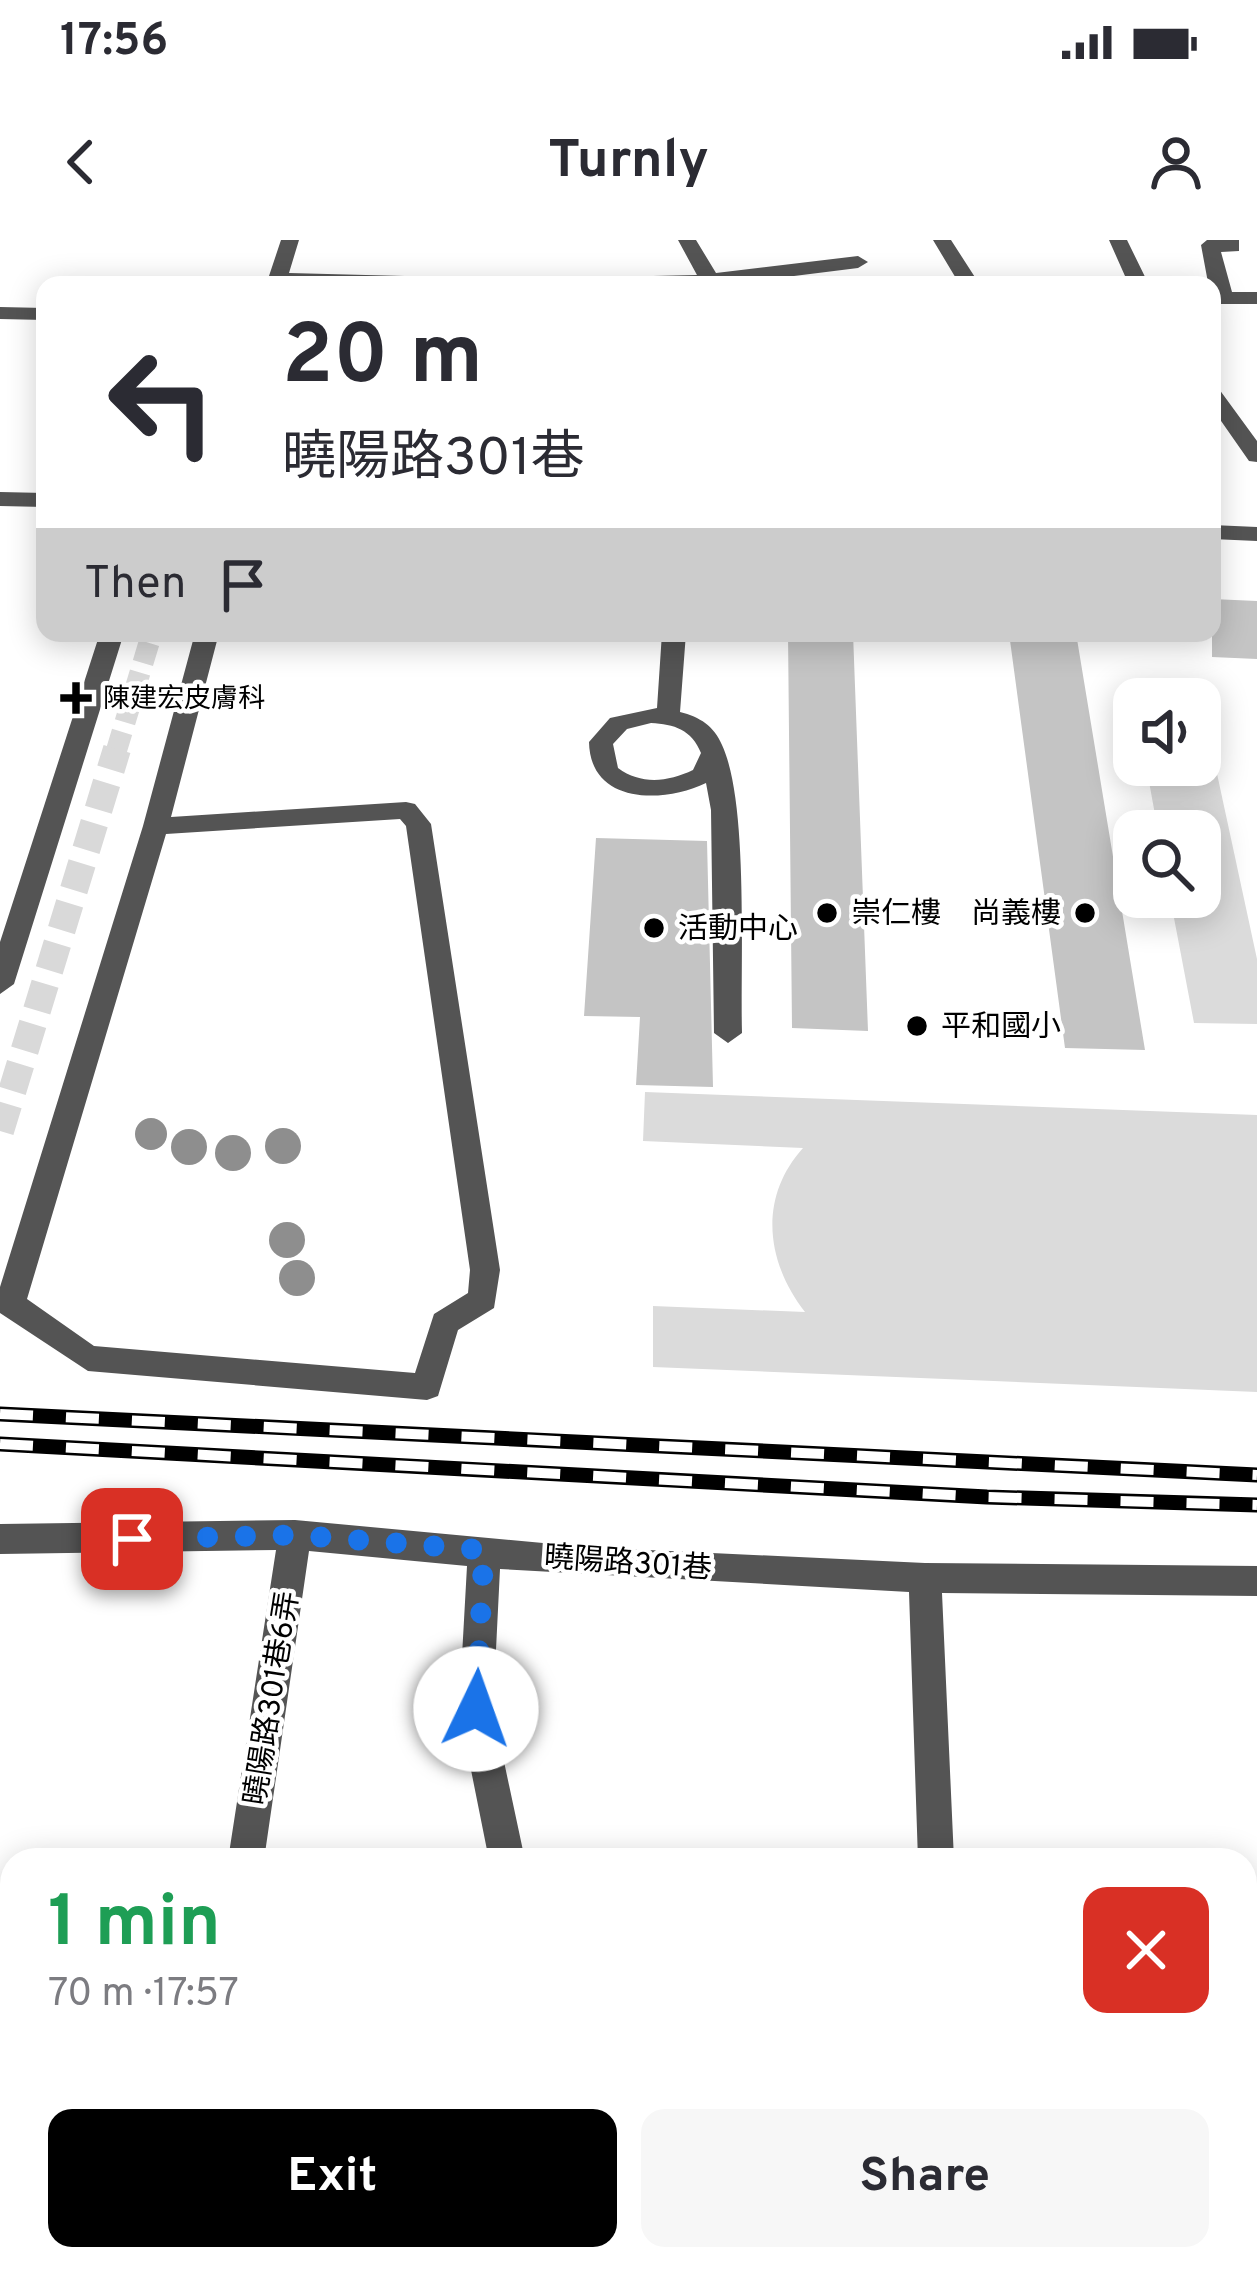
<!DOCTYPE html>
<html lang="en">
<head>
<meta charset="utf-8">
<style>
	:root { --surface:#fff; --page:#f7f7f7; --text:#2b2b33; --muted:#7c7c81; --accent:#000 }
	body { margin:0; font-family:Overpass,"Noto Sans TC",sans-serif; background:var(--page); color:var(--text); height:100vh; display:flex; flex-direction:column; font-size:45px; white-space:nowrap }
	* { box-sizing:border-box; margin:0 }
	p { font-size:39px; color:var(--muted) }
	.icon { flex:none; width:66px; height:66px; fill:none; stroke:currentColor; stroke-width:2; stroke-linecap:round; stroke-linejoin:round }
	.map { position:relative; flex:1; overflow:hidden }
	.panel { position:absolute; left:0px; top:1608px; width:1257px; height:423px; display:flex; flex-direction:column; background:var(--surface); border-radius:36px 36px 0 0; box-shadow:0 6px 30px #0003 }
	.panel>* { flex:none }
	.guide { position:absolute; left:36px; top:36px; width:1185px; height:366px; border-radius:24px; box-shadow:0 6px 30px #0003; background:#fff; color:var(--text); overflow:hidden }
	.controls { position:absolute; left:1113px; top:438px; display:grid; gap:24px }
	.controls a { display:grid; place-items:center; width:108px; height:108px; border-radius:24px; background:var(--surface); box-shadow:0 6px 30px #0003; font-size:60px }
	.pin { position:absolute; display:grid; place-items:center; width:102px; height:102px; color:#fff; margin:-51px; border-radius:24px; box-shadow:0 6px 18px #0006 }
	.me { position:absolute; width:132px; margin:-66px; rotate:3deg; stroke-linejoin:round; filter:drop-shadow(0 0 9px #0008) }
	.turn { display:flex; align-items:center; gap:42px; height:252px; padding:0 48px; font-size:54px }
	.turn .icon { width:156px; height:156px; stroke-width:2.5 }
	.turn b { display:block; font-size:84px; line-height:102px }
	.then { display:flex; align-items:center; height:114px; padding:0 48px; background:#0003; gap:24px; font-size:45px }
	.round { display:grid; place-items:center; flex:none; width:126px; height:126px; border-radius:24px; background:var(--page) }
	.summary { display:flex; align-items:center; justify-content:space-between; height:204px; padding:0 48px }
	h1 { font-size:72px; font-weight:700; line-height:90px; color:#1e9e55 }
	.button { display:flex; gap:24px; margin-top:auto; padding:24px 48px }
	.button a { flex:1; height:138px; border-radius:24px; background:var(--accent); color:#fff; font-size:48px; font-weight:700; line-height:138px; text-align:center }
	.button a+a { background:var(--page); color:var(--text) }
	.status { display:flex; justify-content:space-between; align-items:center; height:84px; padding:0 60px; background:var(--surface); direction:ltr }
	.status svg { height:33px; fill:currentColor }
	header { display:flex; justify-content:space-between; align-items:center; height:156px; padding:0 48px; background:var(--surface); font-size:54px; font-weight:700 }
	.map>svg:first-child { display:block }
	.green { fill:#dbdbdb }
	.building { fill:#c4c4c4 }
	.lines { fill:none; stroke-linecap:round; stroke-linejoin:round }
	.minor-tunnel-far1 { stroke:#d9d9d9; stroke-width:21; stroke-dasharray:21 10; stroke-linecap:butt }
	.minor-tunnel { stroke:#d9d9d9; stroke-width:28; stroke-dasharray:28 14; stroke-linecap:butt }
	.minor { fill:#545454; fill-rule:evenodd }
	.rail-casing { stroke:#000; stroke-width:15 }
	.rail { stroke:#fff; stroke-width:10; stroke-dasharray:33; stroke-linecap:butt }
	.tree { fill:#8e8e8e }
	.route { stroke:#1a73e8; stroke-width:21; stroke-dasharray:0 37.8 }
	.poi-dot { fill:#000; stroke:#fff; stroke-width:4.5 }
	.labels { text-anchor:middle; stroke-width:9; stroke-linejoin:round; paint-order:stroke }
	.far-poi-label { font-size:27px; fill:#000; stroke:#fff; text-anchor:start }
	.poi-label { font-size:30px; fill:#000; stroke:#fff; text-anchor:start }
	.street-label { font-size:30px; fill:#000; stroke:#fff }
</style>
</head>
<body>
<div class="status"><b>17:56</b><svg viewBox="0 0 49 12"><path d="M0 12V9h3v3zM5 12V6h3v6zM10 12V3h3v9zM15 12V0h3v12zM26 1h20v11H26zM47 4h2v5h-2z"/></svg></div>
<header><svg class="icon" aria-label="back" viewBox="0 0 24 24"><path d="M15 5l-7 7 7 7"/></svg>Turnly<svg class="icon" aria-label="person" viewBox="0 0 24 24"><circle cx="12" cy="8" r="4"/><path d="M4 21q1-7 8-7t8 7"/></svg></header>
<div class="map">
<svg width="1257" height="2030" viewBox="0 0 1257 2030">
	<rect width="100%" height="100%" fill="#fff"/>
	<path class="green" d="M1200 492H1208L1257 719V784L1194 783 1170 657H1200V591H1158L1146 525H1200Z
		M645 852 1257 875V1152L653 1127V1066L805 1072C766 1022 758 958 803 908L643 901Z"/>
	<path class="building" d="M1212 359 1257 361V419L1212 417Z
		M788 393H853L868 791 792 788Z
		M1009 393H1076L1145 810 1065 808Z
		M596 598 707 601 713 847 636 845 640 777 584 776Z"/>
	<g class="lines">
		<path class="minor-tunnel-far1" d="M116 512 152 393"/>
		<path class="minor-tunnel" d="M0 891 117 509"/>
		<path class="minor" d="M281 0H299L289 33 522 39 697 35 678 0H696L716 33 858 16 868 22 858 28 723 45H266Z
			M933 0H951L980 45H960Z
			M1109 0H1127L1149 45H1129Z
			M1207 0H1239V11L1221 12 1232 52H1257V64H1212L1201 5Z
			M0 67 45 68V80L0 79Z
			M1212 147 1219 149 1257 201V222L1249 221 1212 168Z
			M0 252 45 253V267L0 266Z
			M1212 285 1257 287V301L1212 299Z
			M100 393H124L14 744 0 754V702Z
			M195 393H219L171 577 406 562 415 564 431 584 500 1030 494 1068 458 1090 438 1156 427 1160 88 1131 0 1073V1047L143 586ZM400 579 406 586 470 1030 468 1053 434 1074 415 1133 94 1106 27 1059 166 594Z
			M662 393H686L680 472C700 477 714 486 722 505 749 563 740 723 742 793L728 803 714 793 711 570 706 543C662 564 590 564 589 502L610 478 657 468ZM651 483C674 484 692 490 701 513L693 530C668 542 641 545 618 528L613 504 627 489Z
			M295 1280 586 1307 925 1323 1257 1326V1356L942 1353 954 1620H918L909 1352 500 1329 493 1470 525 1620H489L459 1470 467 1326 309 1311 264 1620H228L276 1310 0 1314V1284Z
			M0 1996H12V2019H32L27 2030H0Z
			M279 2019H542L547 2030H284Z
			M558 2019H600L602 2030H560Z"/>
		<g class="rail-casing">
			<path id="rail" d="M0 1174 1257 1235
				M0 1204 987 1257 1257 1265"/>
		</g>
		<use href="#rail" class="rail"/>
	</g>
	<g class="tree">
		<circle cx="151" cy="894" r="16"/>
		<circle cx="283" cy="906" r="18"/>
		<circle cx="189" cy="907" r="18"/>
		<circle cx="233" cy="913" r="18"/>
		<circle cx="287" cy="1000" r="18"/>
		<circle cx="297" cy="1038" r="18"/>
	</g>
	<g class="lines">
		<path class="route" d="M132 1299 295 1295 484 1310 476 1469"/>
	</g>
	<g class="poi-dot">
		<path d="M70 440h12v12h12v12h-12v12h-12v-12h-12v-12h12z"/>
		<circle cx="827" cy="673" r="12"/>
		<circle cx="1085" cy="673" r="12"/>
		<circle cx="654" cy="688" r="12"/>
		<circle cx="917" cy="786" r="12"/>
	</g>
	<g class="labels">
		<g class="far-poi-label">
			<text x="103" y="467">陳建宏皮膚科</text>
		</g>
		<g class="poi-label">
			<text x="851" y="683">崇仁樓</text>
			<text x="1061" y="683" text-anchor="end">尚義樓</text>
			<text x="678" y="698">活動中心</text>
			<text x="941" y="796">平和國小</text>
		</g>
		<g class="street-label">
			<text transform="translate(628 1322) rotate(4)" y="10">曉陽路301巷</text>
			<text transform="translate(271 1458) rotate(-81)" y="10">曉陽路301巷6弄</text>
		</g>
	</g>
</svg>
<div class="controls">
<a><svg class="icon" aria-label="sound" viewBox="0 0 24 24"><path d="M4 9h4l5-4v14l-5-4H4zM17 9q2 3 0 6"/></svg></a>
<a><svg class="icon" aria-label="search" viewBox="0 0 24 24"><circle cx="10" cy="10" r="6"/><path d="M15 15l6 6"/></svg></a>
</div>
<div class="pin" style="left:132px;top:1299px;background:#d93025"><svg class="icon" aria-label="arrive" viewBox="0 0 24 24"><path d="M6 21V4h12l-3 4 3 4H6"/></svg></div>
<svg class="me" style="left:476px;top:1469px" viewBox="-20 -20 40 40"><circle r="19" fill="#fff"/><path d="M0-13L10 11 0 6-10 11z" fill="#1a73e8"/></svg>
<div class="guide">
<div class="turn"><svg class="icon" aria-label="left" viewBox="0 0 24 24"><path d="M17 20v-9H6M10 6l-5 5 5 5"/></svg><div><b>20 m</b>曉陽路301巷</div></div>
<div class="then">Then<svg class="icon" aria-label="arrive" viewBox="0 0 24 24"><path d="M6 21V4h12l-3 4 3 4H6"/></svg></div>
</div>
<section class="panel">
<div class="summary"><div><h1>1 min</h1><p>70 m · 17:57</p></div><a class="round" style="background:#d93025;color:#fff"><svg class="icon" aria-label="close" viewBox="0 0 24 24"><path d="M6 6l12 12M18 6L6 18"/></svg></a></div>
<div class="button"><a>Exit</a><a>Share</a></div>
</section>
</div>
</body>
</html>
